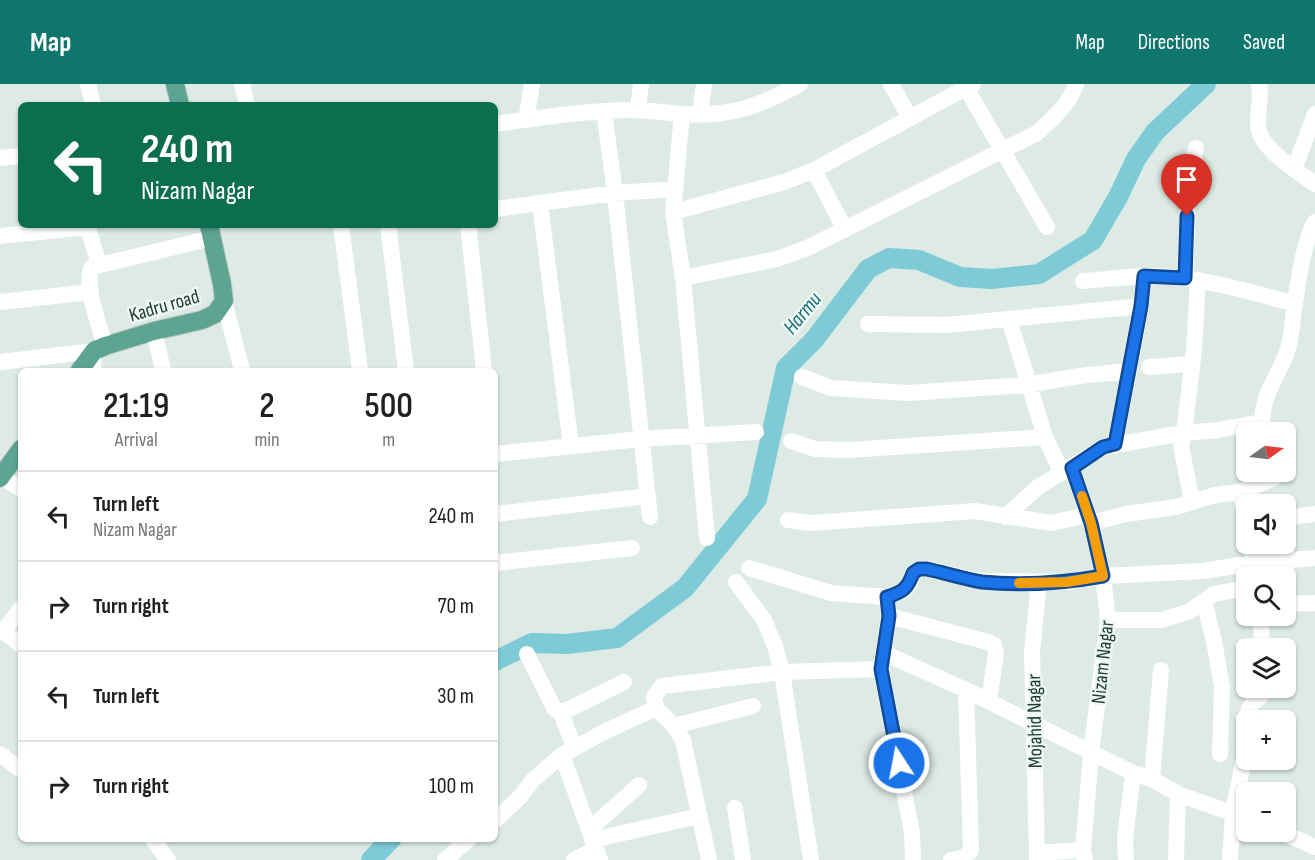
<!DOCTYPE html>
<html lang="en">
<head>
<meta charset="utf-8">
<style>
	:root { --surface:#fff; --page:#f2f2f2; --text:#202124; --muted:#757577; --line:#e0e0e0; --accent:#0f766e }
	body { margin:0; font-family:"Sofia Sans Condensed",sans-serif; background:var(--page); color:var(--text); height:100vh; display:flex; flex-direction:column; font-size:22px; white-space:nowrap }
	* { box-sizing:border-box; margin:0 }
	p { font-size:20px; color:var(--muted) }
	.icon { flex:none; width:33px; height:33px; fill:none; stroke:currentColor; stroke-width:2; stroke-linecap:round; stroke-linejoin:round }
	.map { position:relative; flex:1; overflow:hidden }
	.sheet { position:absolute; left:18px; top:284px; width:480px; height:474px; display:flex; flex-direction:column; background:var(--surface); border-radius:9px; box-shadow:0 2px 4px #0004 }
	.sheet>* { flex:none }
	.hud { position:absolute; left:18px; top:18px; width:480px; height:126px; border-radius:9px; box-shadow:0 2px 4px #0004; background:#0b6e4f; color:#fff; overflow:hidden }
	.needle { width:39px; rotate:76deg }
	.buttons { position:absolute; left:1236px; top:338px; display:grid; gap:12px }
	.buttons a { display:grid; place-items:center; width:60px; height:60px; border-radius:9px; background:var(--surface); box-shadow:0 2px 4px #0004; font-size:30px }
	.pin { position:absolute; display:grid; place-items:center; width:51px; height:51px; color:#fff; margin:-62px -26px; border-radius:50% 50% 50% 0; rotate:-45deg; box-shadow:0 0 6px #0007 }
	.pin .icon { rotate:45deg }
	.me { position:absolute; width:66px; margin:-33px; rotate:349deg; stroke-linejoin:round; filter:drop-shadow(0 0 4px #0008) }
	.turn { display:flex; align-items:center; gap:21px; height:126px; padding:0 24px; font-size:27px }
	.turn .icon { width:78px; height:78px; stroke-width:2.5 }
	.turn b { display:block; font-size:42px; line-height:51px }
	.eta { display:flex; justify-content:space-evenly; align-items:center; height:102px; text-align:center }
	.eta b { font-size:36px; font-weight:600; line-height:42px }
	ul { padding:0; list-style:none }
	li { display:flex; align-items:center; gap:18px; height:90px; padding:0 24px; border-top:2px solid var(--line) }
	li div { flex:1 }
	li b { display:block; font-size:22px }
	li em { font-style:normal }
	header { display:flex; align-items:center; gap:36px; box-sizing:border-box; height:84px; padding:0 30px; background:var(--accent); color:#fff }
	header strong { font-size:28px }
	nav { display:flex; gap:33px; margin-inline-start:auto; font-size:21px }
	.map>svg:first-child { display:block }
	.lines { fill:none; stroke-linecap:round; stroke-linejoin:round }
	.river { stroke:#7ecbd7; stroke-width:20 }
	.major-casing { stroke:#c0c8c6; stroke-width:20 }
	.minor { stroke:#fff; stroke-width:16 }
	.major { stroke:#5da591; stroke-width:18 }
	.route-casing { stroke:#114b97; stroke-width:15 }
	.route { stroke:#1a73e8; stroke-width:10 }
	.slow { stroke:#f59e0b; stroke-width:10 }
	.labels { text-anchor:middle; stroke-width:5; stroke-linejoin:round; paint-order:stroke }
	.street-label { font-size:20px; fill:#1d3c33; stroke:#eef7f2 }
	.water-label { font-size:21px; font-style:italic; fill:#126d7d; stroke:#eef7f2 }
</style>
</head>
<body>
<header>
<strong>Map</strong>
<nav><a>Map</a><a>Directions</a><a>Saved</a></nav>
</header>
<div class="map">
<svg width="1315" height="776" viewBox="0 0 1315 776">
	<rect width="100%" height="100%" fill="#ddebe4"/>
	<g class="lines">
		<path class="river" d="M495 577 532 559 567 560 617 554 685 504 757 415 786 284 814 256 868 185 889 174 919 176 960 193 992 195 1039 190 1093 156 1118 113 1136 75 1155 48 1206 0
			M371 776 392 754"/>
		<g class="major-casing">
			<path id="major" d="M175 0 180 21
				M80 286 94 267 105 262 154 247 202 236 215 230 224 217 222 200 209 141
				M0 394 21 365"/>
		</g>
		<path class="minor" d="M88 0 93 21
			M242 0 247 21
			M891 0 910 34
			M1259 0C1262 13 1257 28 1258 42 1260 65 1297 87 1315 100
			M966 4 1047 143
			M638 25 641 0
			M604 27 615 109 650 433
			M682 30 673 128 683 194 707 454
			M700 30 704 0
			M526 36 532 0
			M495 40C539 34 583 27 627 26 646 25 664 29 682 30 730 33 758 23 800 0
			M0 74 21 72
			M1294 85 1315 30
			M814 86 845 146
			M540 120 571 362
			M495 125 615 109 676 105
			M673 128 784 98 814 86 973 0
			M87 141 99 180
			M341 141 360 286
			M388 141 406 286
			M468 141 484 286
			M0 152 87 143
			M683 194 777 175 807 164 1037 49C1052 35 1070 20 1076 0
			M1185 194 1189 91 1196 64
			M1083 197C1113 195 1142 190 1172 193 1214 197 1255 209 1295 220
			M224 217 242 286
			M0 218 91 208
			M1009 235 1045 353 1062 389
			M868 240 947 241 1141 222
			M154 247 163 286
			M105 262C100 243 83 200 92 183L212 154
			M0 278 94 267 93 286
			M1149 283 1192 280
			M1129 287 1141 222 1144 192
			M802 293 831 304 908 309 1027 301 1079 292 1129 287 1115 360
			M1263 347C1258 313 1278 295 1288 265 1291 255 1292 243 1293 233 1297 206 1302 161 1315 138
			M791 357 815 365 849 366 1045 353
			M495 370 641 355 756 348
			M1072 384 1091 439 1103 492 1108 536 1091 669 1083 766 1085 776
			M0 392 21 405
			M1240 408 1246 436
			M1192 418 1181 362 1184 349 1194 266 1198 196
			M495 430 648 412
			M1005 433 1038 403 1103 363 1184 349 1218 346 1262 338
			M1286 434 1315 430
			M788 436 811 439 975 427 1051 439 1088 431
			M1091 439 1126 430 1176 423 1215 411 1240 408 1274 394
			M1250 459 1256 492
			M495 479 632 464
			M749 484 831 509 887 513 905 506 910 500 913 489 919 485H927L980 497 1067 498 1103 492 1202 487 1253 479 1315 474
			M736 498 764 536 775 562 782 588 811 776
			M887 513 889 532 881 585 912 749 913 776
			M1204 517 1214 557 1222 603 1220 670
			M1286 520 1315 519
			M1261 531 1262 564
			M889 532 988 558 994 561 996 569 989 617
			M1108 536H1162L1190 527 1214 510 1246 504
			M0 545 21 561
			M3 548 21 524
			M884 569 966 606
			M527 570 554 624 561 629 574 663
			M656 624 674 642 683 656 709 776
			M561 629 624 598
			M1247 636C1248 612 1261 622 1263 603
			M674 642 753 622
			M0 670 21 686
			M562 671 600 776
			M1152 695 1161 586
			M735 724 743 776
			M495 736 520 713 533 696 562 671 602 649 656 624 654 613 662 602 782 588 881 585
			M589 746 639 701
			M1279 747 1315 763
			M152 754 168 776
			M592 756 699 732
			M1037 769 1083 766
			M445 776 470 754
			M574 776 596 765
			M951 776 964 773 971 767 966 606 1133 689 1152 695 1178 710 1246 734
			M1037 776 1032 567 1039 498
			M1126 776 1125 755 1133 689
			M1176 776 1178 710
			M1230 776 1233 728 1246 665"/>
		<use href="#major" class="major"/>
	</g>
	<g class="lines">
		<g class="route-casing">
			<path id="route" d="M899 679 881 585 889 532 887 513C903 508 908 504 913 489L919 485H927C945 489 964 495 982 498 1022 502 1064 499 1103 492L1091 439 1072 384 1103 363 1115 360 1141 222 1144 192 1185 194 1187 132"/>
		</g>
		<use href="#route" class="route"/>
		<path class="slow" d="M1019 499 1067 498 1103 492 1091 439 1082 412"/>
	</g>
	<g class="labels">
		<g class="street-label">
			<text transform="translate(164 221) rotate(-16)" y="7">Kadru road</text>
			<text transform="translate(1102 578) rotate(-84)" y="7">Nizam Nagar</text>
			<text transform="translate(1034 637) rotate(-91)" y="7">Mojahid Nagar</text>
		</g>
		<g class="water-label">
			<text transform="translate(802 229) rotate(-51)" y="7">Harmu</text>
		</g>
	</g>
</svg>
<div class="buttons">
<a><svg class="needle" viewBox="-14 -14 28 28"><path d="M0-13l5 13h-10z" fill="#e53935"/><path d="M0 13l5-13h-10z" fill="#757577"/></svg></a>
<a><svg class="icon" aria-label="sound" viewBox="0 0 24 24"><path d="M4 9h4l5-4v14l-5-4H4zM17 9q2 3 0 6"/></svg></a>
<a><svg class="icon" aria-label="search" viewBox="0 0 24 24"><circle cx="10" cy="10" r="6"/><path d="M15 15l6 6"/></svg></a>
<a><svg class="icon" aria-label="layers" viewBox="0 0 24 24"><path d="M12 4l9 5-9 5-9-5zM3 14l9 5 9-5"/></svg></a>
<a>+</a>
<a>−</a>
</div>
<div class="pin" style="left:1187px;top:132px;background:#d93025"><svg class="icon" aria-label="arrive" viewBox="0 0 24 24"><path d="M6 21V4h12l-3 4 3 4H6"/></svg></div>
<svg class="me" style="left:899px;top:679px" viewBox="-20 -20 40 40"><circle r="17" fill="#1a73e8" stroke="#fff" stroke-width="3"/><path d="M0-11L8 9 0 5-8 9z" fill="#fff"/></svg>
<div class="hud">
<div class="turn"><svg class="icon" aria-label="left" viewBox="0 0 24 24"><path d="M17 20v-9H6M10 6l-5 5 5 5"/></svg><div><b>240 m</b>Nizam Nagar</div></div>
</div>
<section class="sheet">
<div class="eta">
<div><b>21:19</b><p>Arrival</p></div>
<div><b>2</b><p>min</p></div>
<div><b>500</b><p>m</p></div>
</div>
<ul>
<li><svg class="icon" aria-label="left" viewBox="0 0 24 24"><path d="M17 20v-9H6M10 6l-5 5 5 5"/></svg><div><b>Turn left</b><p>Nizam Nagar</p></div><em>240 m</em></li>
<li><svg class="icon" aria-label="right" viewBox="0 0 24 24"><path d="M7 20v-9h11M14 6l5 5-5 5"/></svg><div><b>Turn right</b></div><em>70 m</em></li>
<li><svg class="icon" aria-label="left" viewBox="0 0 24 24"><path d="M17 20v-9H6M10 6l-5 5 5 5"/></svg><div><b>Turn left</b></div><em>30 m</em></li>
<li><svg class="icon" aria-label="right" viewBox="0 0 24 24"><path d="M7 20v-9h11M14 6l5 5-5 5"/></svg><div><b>Turn right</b></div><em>100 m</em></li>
</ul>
</section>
</div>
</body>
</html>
